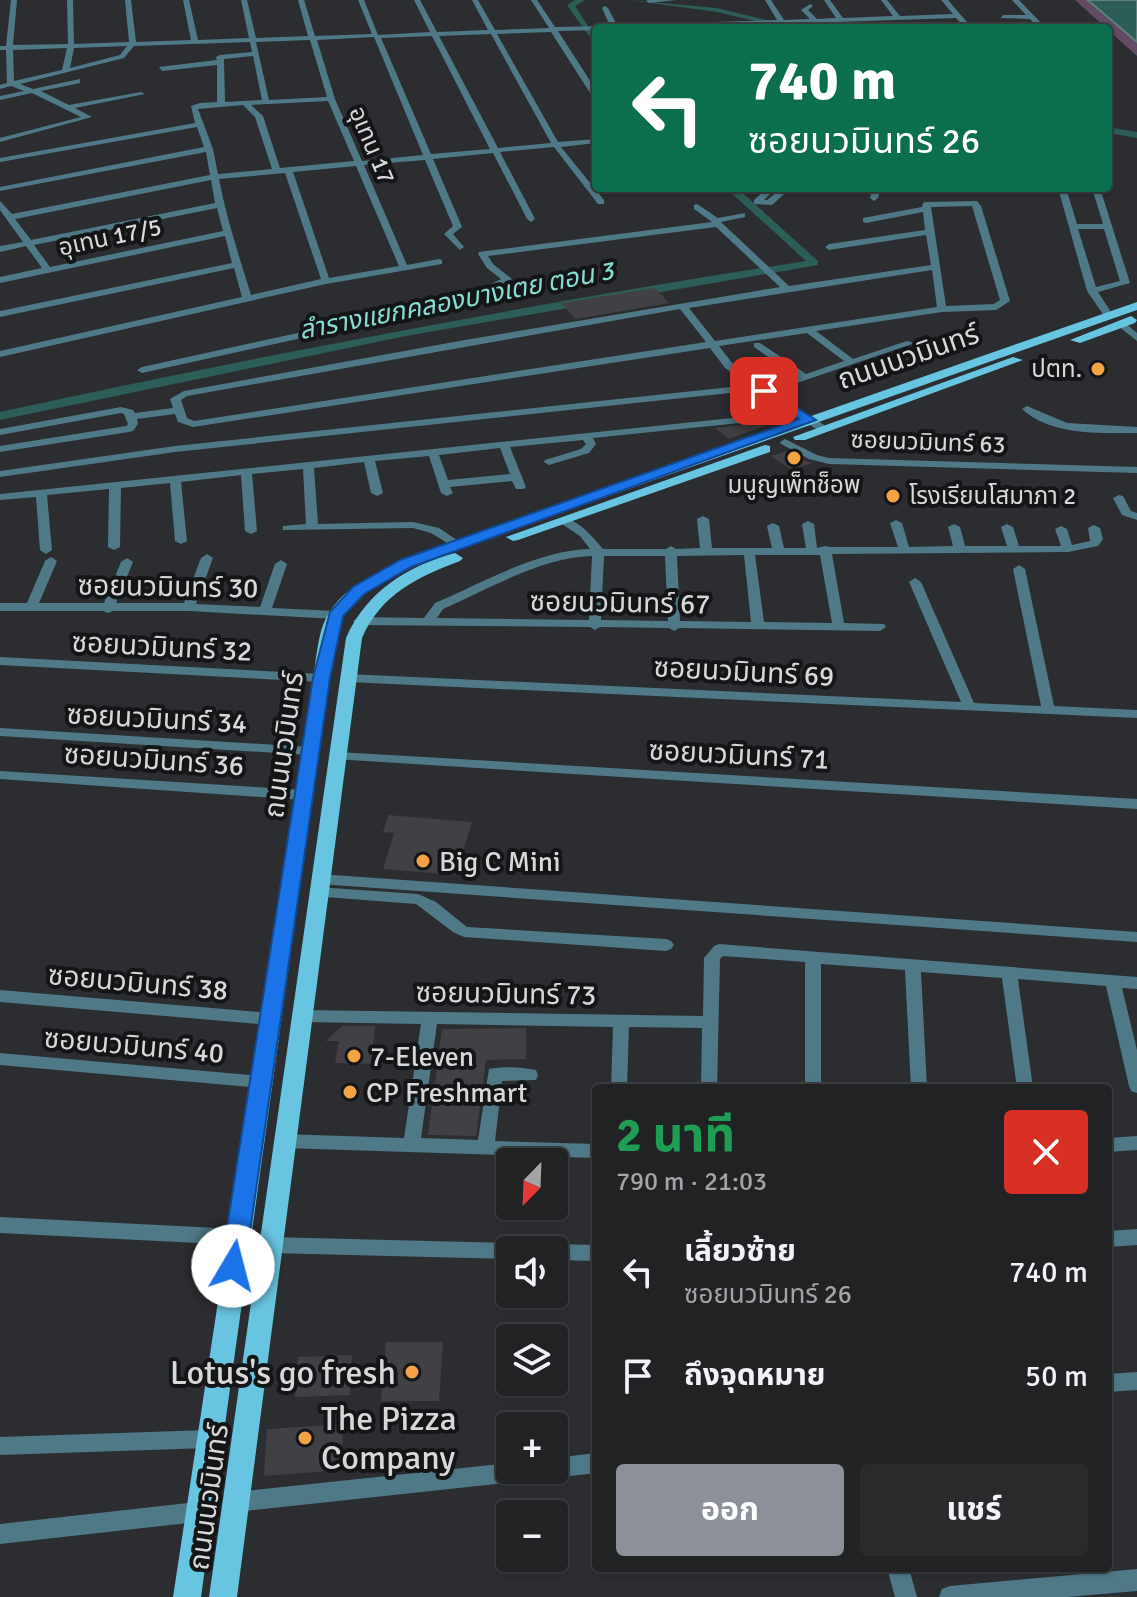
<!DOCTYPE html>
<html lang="th">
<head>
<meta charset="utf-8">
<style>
	:root { --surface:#202224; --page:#282a2c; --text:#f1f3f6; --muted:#a2a4a6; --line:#3d3f41; --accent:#8c9099 }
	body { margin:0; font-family:Signika,"Noto Sans Thai",sans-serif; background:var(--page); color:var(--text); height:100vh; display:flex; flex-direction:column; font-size:30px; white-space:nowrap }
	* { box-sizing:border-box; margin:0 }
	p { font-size:26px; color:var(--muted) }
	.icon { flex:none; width:44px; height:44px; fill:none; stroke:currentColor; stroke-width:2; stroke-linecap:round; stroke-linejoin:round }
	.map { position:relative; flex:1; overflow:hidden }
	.sheet { position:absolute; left:592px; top:1084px; width:520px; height:488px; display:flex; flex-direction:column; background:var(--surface); border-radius:8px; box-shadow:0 2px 6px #0004,0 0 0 2px var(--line) }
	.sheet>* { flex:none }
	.top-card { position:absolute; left:592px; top:24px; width:520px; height:168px; border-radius:8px; box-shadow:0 2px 6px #0004,0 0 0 2px var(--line); background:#0b6e4f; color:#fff; overflow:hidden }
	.needle { width:52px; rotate:203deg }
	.fabs { position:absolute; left:496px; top:1148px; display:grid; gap:16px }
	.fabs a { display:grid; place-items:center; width:72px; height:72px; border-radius:8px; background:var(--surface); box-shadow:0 2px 6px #0004,0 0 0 2px var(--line); font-size:40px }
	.pin { position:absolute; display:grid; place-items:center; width:68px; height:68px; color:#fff; margin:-34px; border-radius:16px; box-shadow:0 4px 12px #0006 }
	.me { position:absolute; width:88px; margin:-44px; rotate:8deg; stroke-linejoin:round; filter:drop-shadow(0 0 6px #0008) }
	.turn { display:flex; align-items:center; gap:28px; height:168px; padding:0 24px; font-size:36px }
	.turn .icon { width:104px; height:104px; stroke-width:2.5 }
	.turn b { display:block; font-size:56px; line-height:68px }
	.round { display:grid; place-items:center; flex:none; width:84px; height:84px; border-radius:8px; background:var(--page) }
	.summary { display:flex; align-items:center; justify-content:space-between; height:136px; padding:0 24px }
	h1 { font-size:48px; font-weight:700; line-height:60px; color:#1e9e55 }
	.button { display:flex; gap:16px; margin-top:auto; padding:16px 24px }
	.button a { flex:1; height:92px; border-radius:8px; background:var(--accent); color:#fff; font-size:32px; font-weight:700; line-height:92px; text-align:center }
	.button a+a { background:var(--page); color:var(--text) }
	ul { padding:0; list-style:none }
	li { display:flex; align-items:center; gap:24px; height:104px; padding:0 24px }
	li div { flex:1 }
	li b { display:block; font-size:30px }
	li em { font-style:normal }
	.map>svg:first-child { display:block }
	.green { fill:#634b65 }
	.water { fill:#2c5d57; stroke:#5f827e; stroke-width:2 }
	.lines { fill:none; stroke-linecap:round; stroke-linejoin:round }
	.canal { fill:#2c5d57; fill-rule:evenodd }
	.building { fill:#414044 }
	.minor { fill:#4f7987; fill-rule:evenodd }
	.major { fill:#68c5e1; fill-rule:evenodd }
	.route { fill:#1a73e8; stroke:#114b97; stroke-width:2 }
	.poi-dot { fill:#f4a344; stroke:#141516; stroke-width:3 }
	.labels { text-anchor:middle; stroke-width:8; stroke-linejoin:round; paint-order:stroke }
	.far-street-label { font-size:24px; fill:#d7d8da; stroke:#141516 }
	.far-poi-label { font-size:24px; fill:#d7d8da; stroke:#141516; text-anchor:end }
	.far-water-label { font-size:26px; font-style:italic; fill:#88ddd3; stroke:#141516 }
	.street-label { font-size:28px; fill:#d7d8da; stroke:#141516 }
	.poi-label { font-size:28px; fill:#d7d8da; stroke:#141516; text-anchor:start }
	.near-poi-label { font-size:34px; fill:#d7d8da; stroke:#141516; text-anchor:end }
</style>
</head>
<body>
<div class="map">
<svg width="1137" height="1597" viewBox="0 0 1137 1597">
	<rect width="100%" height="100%" fill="#2b2d30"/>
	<path class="green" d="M1075 0H1137V56Z"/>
	<path class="water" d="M1087 0H1137V42L1089 1Z"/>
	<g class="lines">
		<path class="canal" d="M575 0H585L575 6 596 38V46L567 5Z
			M629 0 717 8 799 28H785L717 12Z
			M1108 127 1137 132V138L1108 133Z
			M726 188H737L818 261V265L406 336 0 420V412C267 354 536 303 806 261Z"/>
	</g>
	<path class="building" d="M655 288 669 303 575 319 561 303Z
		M765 423V426L729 439 715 428Z
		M787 451 808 462 812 463 792 470 771 456Z
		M388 815 472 822 456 875 383 869 394 833 383 832Z
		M342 1026H375L371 1064 335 1063 339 1041H326Z
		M526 1028V1059L486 1060 476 1136 428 1135 442 1029Z
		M386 1342H443L439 1401H381Z
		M352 1355 350 1395 295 1397 298 1357Z
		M343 1424 342 1470 264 1476 267 1429Z"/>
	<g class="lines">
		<path class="minor" d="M11 0H17L13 45 68 44 67 0H73L74 44 129 42 125 0H131L136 42 191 40 183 0H189L198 40 249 38 241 0H247L256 38 308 36 298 0H304L315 36 372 34 358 0H364L378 35 430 32 414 0H420L437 32 488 30 472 0H478L495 30 549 28 531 0H537L555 27 610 26 602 8 605 6 608 8 617 25 777 20 765 0H771L784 20 810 19 801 10 810 4 813 6 808 10 817 19 836 18 824 0H830L843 18 893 16 881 0H887L900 16 953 14 941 0H948L972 28H965L956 18 660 28H596V30L558 31 596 90V98L592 96 551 32 497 34 558 142 596 139V143L561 147 604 200V204H598L554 147 500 152 535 219 531 222 527 219 493 153 433 159 462 227 453 234 464 247 460 250 444 234 453 226 425 160 364 165 407 265 439 259 442 260V264L326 284 0 357V351L242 297 234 268 0 317V311L232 263 225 236 0 283V277L42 268 26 246 0 252V246L23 242 0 210V201L12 214 210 175 206 152 0 191V187L204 147 197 127 0 162V158L195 123 191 106 200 103 217 102V65L162 71 159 67 217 60 216 57 220 55 252 52 250 42 134 46 124 58 20 84 33 89 80 79V83L41 91 69 105 141 92 145 94 75 108 92 117 0 142V138L81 117 32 93 0 100V96L24 91 11 86 0 89V85L7 83 6 50H0V46H6ZM491 34 551 143 498 148 439 36ZM432 36 490 149 431 154 381 38ZM374 37 423 155 362 161 335 99 317 40ZM310 40 327 97 269 100 256 42ZM127 46 120 55 70 68 74 48ZM67 48 62 70 14 81 13 50ZM253 56 262 100 225 102 224 59ZM328 101 354 161 280 168 263 116 251 105ZM243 105 255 117 272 169 218 174 213 149 198 109ZM356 166 399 266 329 278 293 172ZM285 173 321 279 251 295C239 256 227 220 219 179ZM211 180 215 203 31 240 15 219ZM217 208 223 231 50 267 34 245Z
			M646 0H676L649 3Z
			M1012 0H1019L1046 28H1039L1030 19 1001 18 1003 15H1026Z
			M661 188H670L671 190 667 192Z
			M767 188H776L764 200H767L782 188H791L772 205 754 204V200Z
			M873 188H881L878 198 874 201 870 198Z
			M1058 188H1066L1077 224H1103L1092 188H1100L1130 283 1098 292 1113 315 1111 317H1105L1087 291ZM1078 229H1104L1120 281 1096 287Z
			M977 201 981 206 1010 301 996 310 942 312 816 331 853 359 907 341 915 343 773 391 827 427V431H819L798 417 593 438 596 444 589 453 549 465 544 462 545 460 581 449 586 444 583 440 510 447 526 487 524 489H516L512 481 450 487 453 493 447 496 441 493 429 456 375 461 383 493 377 496 371 493 364 462 314 468 318 524 413 522 439 528 460 542V546H452L431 533 413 528 283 530V526L306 524 303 469 252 474 257 531 251 534 245 531 241 475 181 482 187 541 181 544 175 541 170 483 121 488 120 547 114 550 108 547 109 489 47 495 52 550 46 554 40 550 36 497 0 500V494L790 412 758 390 175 452 0 477V471L175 446 750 385 725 368 710 348 193 427 178 422 175 414 137 419 138 424 133 431 129 432 0 452V446L126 426 128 424 124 414 121 413 0 435V429L121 407 133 410 135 413 173 408 170 399 184 391 465 340 780 287 716 227 488 256 493 264 512 279 483 295 407 315 142 373 137 370 142 367 403 310 477 291 501 279 487 268 478 254 479 252 712 222 694 209V205L697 204 718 218 745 213V217L721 222 789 286 931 265 926 235 829 250 825 247 829 244 925 230 923 212 866 223 863 222V218L922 207 923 203 926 202ZM972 206 1000 300 994 304 946 306 931 207ZM932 270 937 307 715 341 689 308ZM680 309 706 342 194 421 187 418 181 400 187 396ZM807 333 844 361 806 374 760 343H754V347L797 377 767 387 733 364 719 346ZM500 448 510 474 448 480 439 455Z
			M1118 322H1124L1137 333V341L1118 326Z
			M1027 406 1067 423 1137 427V433C1099 433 1052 436 1022 409Z
			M785 439 817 455 829 458 1137 467V473L829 464 809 459 781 444 780 442Z
			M1119 495 1123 496 1131 511 1137 513V520L1122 515 1113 498Z
			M703 516 709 519 712 548H772L767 526 773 523 779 526 784 548H806L802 524 808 521 814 524 817 548 825 546 830 547H898L890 523 896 520 902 523 909 547 953 546 948 527 954 524 960 527 965 546H1007L1001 527 1007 524 1013 527 1019 546H1061L1055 529 1061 526 1067 529 1072 545 1090 541 1088 528 1094 525 1100 528 1103 539 1098 546 1068 552 832 554 844 623 884 624 886 627 880 631 679 628 674 631 669 628 600 627 595 630 590 627 359 625 353 621 359 617 424 618 435 603C482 583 538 550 590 549L580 536 559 522V518C577 517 592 536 603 549H666L671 546 676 549 700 548 697 519ZM744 555 751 622 680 621 677 556ZM755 555H820L832 623 764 622ZM592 556 589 620 437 618 443 609C489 589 542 557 592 556ZM604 556H665L668 621 601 620Z
			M207 554 213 558 196 604 260 607 275 564 281 560 287 564 272 608 336 611 342 615 336 619 189 611H113L108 613 103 611H0V603H27L45 561 51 557 57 561 39 603H104L121 562 127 558 133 562 116 603H184L201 558Z
			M1019 565 1025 569 1054 706 1137 710V718L348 682 342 678 348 674 961 702 909 582 915 578 921 582 974 703 1041 706 1013 569Z
			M0 657 321 674 327 678 321 682 0 665Z
			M0 728 311 747 318 751 311 755 0 736Z
			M338 752 1137 799V809L333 759 331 756 333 753Z
			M0 771 304 790 311 795 304 800 0 779Z
			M319 874 1137 932V942L319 884 312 879Z
			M317 887 418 894 436 902 467 927 666 939 671 941 674 945 671 949 666 951 464 937 453 932 416 904 312 896 310 892 312 888Z
			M719 944 1137 977V989L1122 988 1137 1050V1093L1131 1091 1129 1086 1106 986 1018 979 1033 1088H1017L1002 978 921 972 927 1088H911L905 970 821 964V1088H805V962L723 956 720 959 717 1088H701L702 1028 629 1027 627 1088H611L613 1027 437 1024 421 1138 478 1140 489 1069C502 1066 523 1067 536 1070L538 1075 536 1080 502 1081 495 1141 596 1144V1158L283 1148 277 1146 274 1141 277 1136 283 1134 404 1138 421 1024 301 1022 295 1020 293 1016 295 1012 301 1010 703 1016 704 958 714 946Z
			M0 990 271 1013 277 1015 279 1019 277 1023 271 1025 0 1002Z
			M0 1053 263 1076 269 1077 271 1082 269 1087 263 1088 0 1065Z
			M1137 1136V1150L1108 1152V1138Z
			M0 1217 237 1229 243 1232 246 1237 243 1242 237 1245 0 1233Z
			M1137 1229V1245L1108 1247V1231Z
			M270 1237 510 1243 516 1245 519 1250H510V1259L270 1253 264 1250 261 1245 264 1240Z
			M554 1244 596 1245V1261L554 1260V1250H546L548 1246Z
			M1137 1372V1390L1108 1392V1374Z
			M208 1430 215 1432 218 1439 215 1446 208 1448 0 1455V1437Z
			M596 1453V1473L554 1478 547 1475 545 1470H554V1458Z
			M510 1463V1470H543L540 1477 533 1480 235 1512 228 1509 225 1502 228 1495 235 1492Z
			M197 1502 204 1505 207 1512 204 1519 197 1522 0 1544V1524Z
			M887 1568H909L917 1597H895Z
			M1137 1569V1591L1067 1597H939L942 1589 950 1586Z"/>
		<path class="major" d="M1137 302V310L435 557C402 573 349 589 338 629 333 644 332 662 329 678L201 1597H173L313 678C316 662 317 644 322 628 336 585 387 568 425 551Z
			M1131 316 1137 320 1135 323 1080 343 1070 340Z
			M1013 357 1023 360 805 440H795L793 437Z
			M765 445 770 446V452L518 540 513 541 506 537Z
			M455 553 463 558 460 561C418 577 381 594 362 638L237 1597H209L346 638C366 592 407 566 455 553Z"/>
	</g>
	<path class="route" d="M764 387 816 420 411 567 364 594 343 616 330 678 245 1266 241 1273 233 1276 225 1273 221 1266 313 678 330 612 353 587 400 560 799 419 759 393 757 391Z"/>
	<g class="poi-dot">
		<circle cx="1098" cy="369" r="8"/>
		<circle cx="794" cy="458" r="8"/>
		<circle cx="893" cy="496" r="8"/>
		<circle cx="423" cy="861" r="8"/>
		<circle cx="354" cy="1056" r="8"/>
		<circle cx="350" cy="1092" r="8"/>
		<circle cx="412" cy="1372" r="8"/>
		<circle cx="305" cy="1438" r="8"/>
	</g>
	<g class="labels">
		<g class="far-street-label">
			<text transform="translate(372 145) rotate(67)" y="8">อุเทน 17</text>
			<text transform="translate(110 237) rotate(-12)" y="8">อุเทน 17/5</text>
			<text transform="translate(928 442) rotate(2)" y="8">ซอยนวมินทร์ 63</text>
		</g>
		<g class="far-poi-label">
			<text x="1082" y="377">ปตท.</text>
			<text x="794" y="493" text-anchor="middle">มนูญเพ็ทช็อพ</text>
			<text x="909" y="504" text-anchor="start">โรงเรียนโสมาภา 2</text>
		</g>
		<g class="far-water-label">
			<text transform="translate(456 300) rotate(-11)" y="9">ลำรางแยกคลองบางเตย ตอน 3</text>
		</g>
		<g class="street-label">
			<text transform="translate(908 356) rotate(-19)" y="10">ถนนนวมินทร์</text>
			<text transform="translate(168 586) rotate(1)" y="10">ซอยนวมินทร์ 30</text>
			<text transform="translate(620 602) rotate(1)" y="10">ซอยนวมินทร์ 67</text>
			<text transform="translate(162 646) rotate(3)" y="10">ซอยนวมินทร์ 32</text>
			<text transform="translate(744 671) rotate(3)" y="10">ซอยนวมินทร์ 69</text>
			<text transform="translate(157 718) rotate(3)" y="10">ซอยนวมินทร์ 34</text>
			<text transform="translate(283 745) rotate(-82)" y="10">ถนนนวมินทร์</text>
			<text transform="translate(739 754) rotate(3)" y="10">ซอยนวมินทร์ 71</text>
			<text transform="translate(154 759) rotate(4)" y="10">ซอยนวมินทร์ 36</text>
			<text transform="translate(138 982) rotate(5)" y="10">ซอยนวมินทร์ 38</text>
			<text transform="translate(506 993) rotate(1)" y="10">ซอยนวมินทร์ 73</text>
			<text transform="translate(134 1045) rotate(5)" y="10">ซอยนวมินทร์ 40</text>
			<text transform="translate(208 1497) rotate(-82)" y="10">ถนนนวมินทร์</text>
		</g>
		<g class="poi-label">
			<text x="439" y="871">Big C Mini</text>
			<text x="370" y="1066">7-Eleven</text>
			<text x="366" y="1102">CP Freshmart</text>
		</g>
		<g class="near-poi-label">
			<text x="396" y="1384">Lotus's go fresh</text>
			<text x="321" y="1430" text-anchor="start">The Pizza<tspan x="321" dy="39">Company</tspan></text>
		</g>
	</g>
</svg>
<div class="fabs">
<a><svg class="needle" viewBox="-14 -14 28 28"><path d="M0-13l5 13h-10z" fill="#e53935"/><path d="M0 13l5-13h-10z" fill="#a2a4a6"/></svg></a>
<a><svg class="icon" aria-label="sound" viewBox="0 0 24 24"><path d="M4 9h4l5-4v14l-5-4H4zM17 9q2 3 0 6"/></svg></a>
<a><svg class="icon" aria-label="layers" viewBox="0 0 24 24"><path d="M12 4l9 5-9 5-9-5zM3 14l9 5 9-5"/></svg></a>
<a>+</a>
<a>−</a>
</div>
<div class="pin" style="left:764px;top:391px;background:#d93025"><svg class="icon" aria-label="arrive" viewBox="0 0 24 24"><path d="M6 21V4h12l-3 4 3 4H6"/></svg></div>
<svg class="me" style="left:233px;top:1266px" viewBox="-20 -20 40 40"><circle r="19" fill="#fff"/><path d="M0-13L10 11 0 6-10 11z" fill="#1a73e8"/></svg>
<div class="top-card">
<div class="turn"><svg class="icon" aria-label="left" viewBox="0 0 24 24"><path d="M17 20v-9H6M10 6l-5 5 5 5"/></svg><div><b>740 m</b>ซอยนวมินทร์ 26</div></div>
</div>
<section class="sheet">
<div class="summary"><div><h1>2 นาที</h1><p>790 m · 21:03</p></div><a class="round" style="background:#d93025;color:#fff"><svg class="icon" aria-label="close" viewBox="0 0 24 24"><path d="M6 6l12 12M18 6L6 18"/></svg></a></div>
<ul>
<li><svg class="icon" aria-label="left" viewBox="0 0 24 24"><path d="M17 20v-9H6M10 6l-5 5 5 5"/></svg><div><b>เลี้ยวซ้าย</b><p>ซอยนวมินทร์ 26</p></div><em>740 m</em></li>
<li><svg class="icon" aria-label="arrive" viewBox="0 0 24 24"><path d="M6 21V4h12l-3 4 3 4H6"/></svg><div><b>ถึงจุดหมาย</b></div><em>50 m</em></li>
</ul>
<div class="button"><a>ออก</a><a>แชร์</a></div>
</section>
</div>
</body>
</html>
